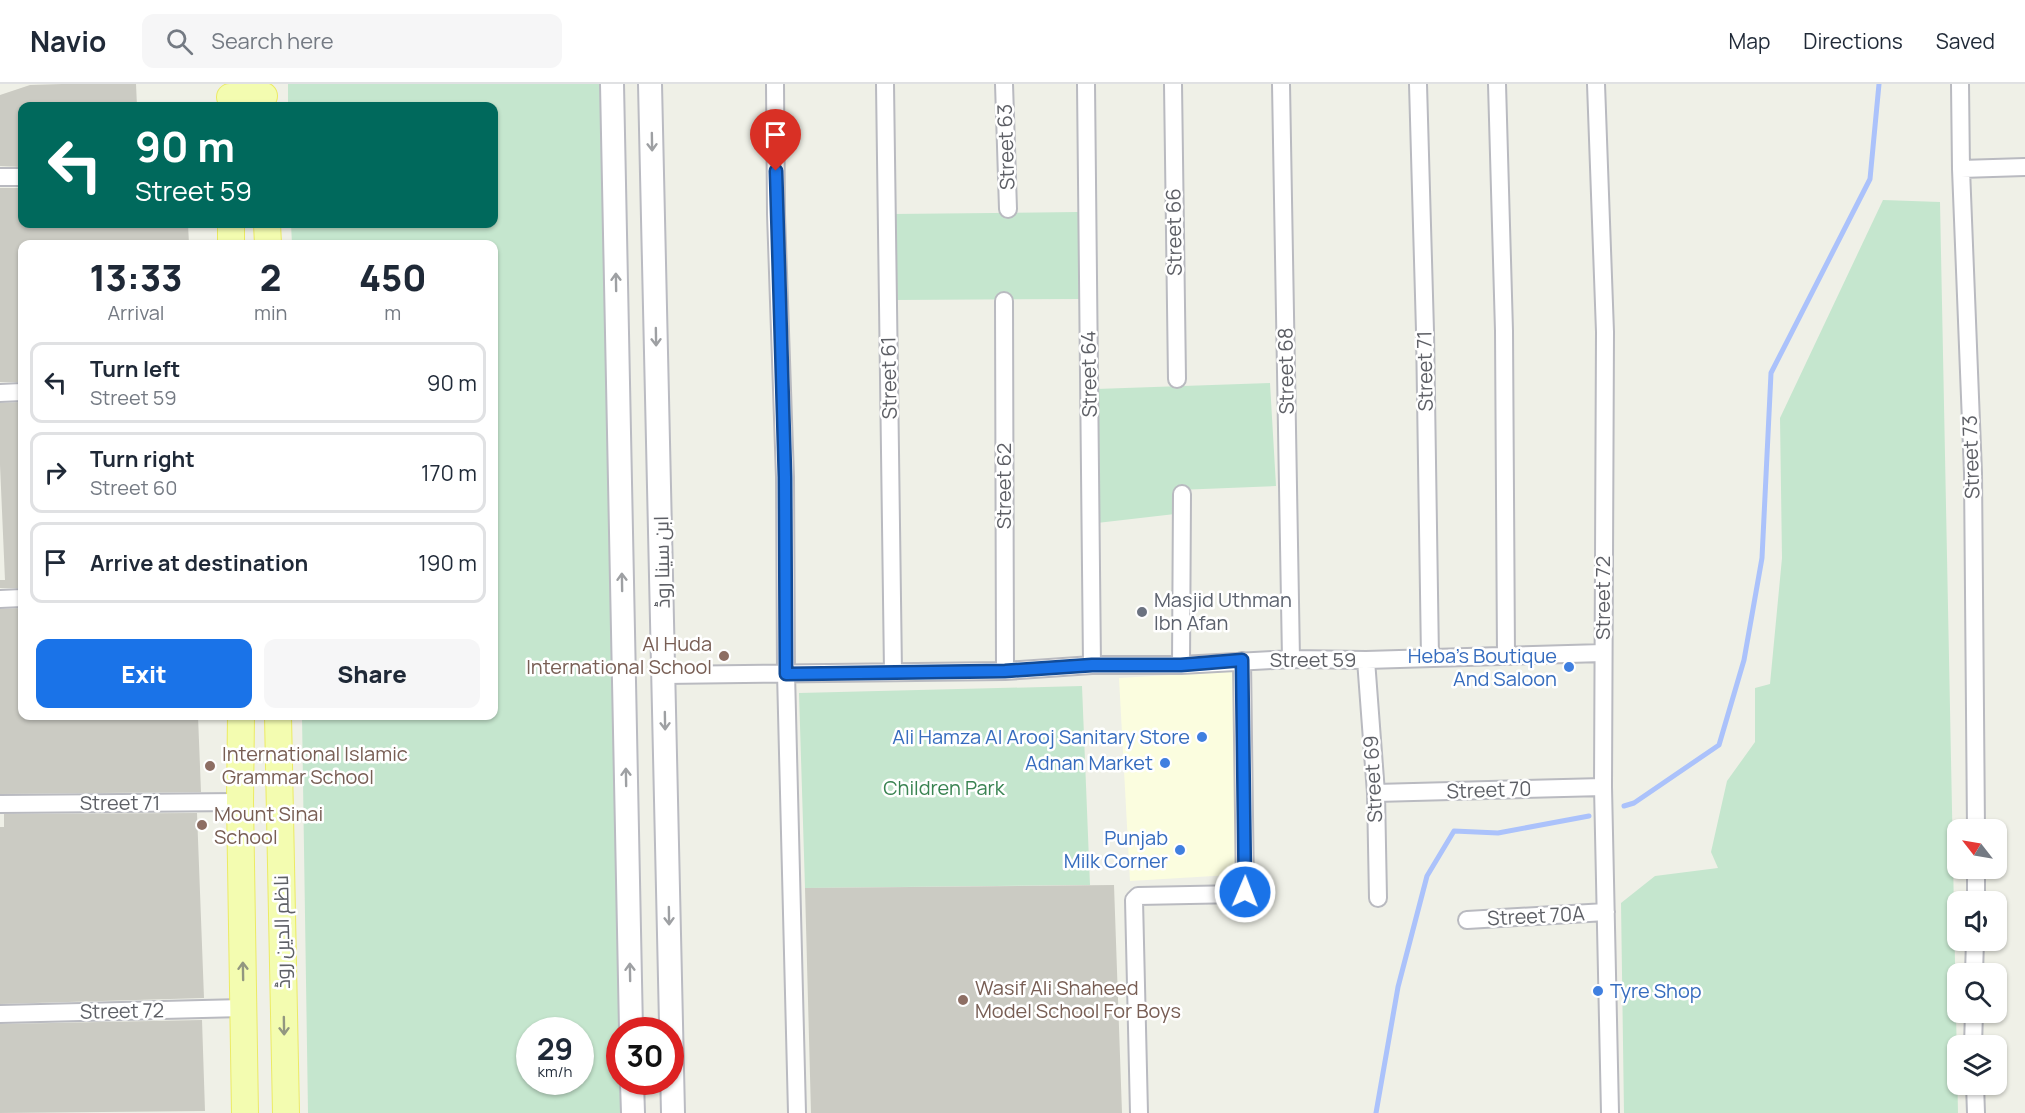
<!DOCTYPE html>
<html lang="en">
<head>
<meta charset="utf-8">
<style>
	:root { --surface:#fff; --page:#f6f6f7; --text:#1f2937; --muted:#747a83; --line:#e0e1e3; --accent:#1a73e8 }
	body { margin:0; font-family:Manrope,Cairo,sans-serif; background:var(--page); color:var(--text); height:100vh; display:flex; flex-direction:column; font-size:22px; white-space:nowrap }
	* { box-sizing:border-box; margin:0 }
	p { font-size:20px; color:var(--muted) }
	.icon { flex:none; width:33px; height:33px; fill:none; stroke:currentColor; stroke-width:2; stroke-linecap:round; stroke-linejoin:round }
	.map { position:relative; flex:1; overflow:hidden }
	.drawer { position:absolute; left:18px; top:156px; width:480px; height:480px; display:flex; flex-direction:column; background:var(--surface); border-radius:12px; box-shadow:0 2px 4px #0004 }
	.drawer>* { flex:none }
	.guide { position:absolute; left:18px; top:18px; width:480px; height:126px; border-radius:12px; box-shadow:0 2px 4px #0004; background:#00695c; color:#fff; overflow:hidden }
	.needle { width:39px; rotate:301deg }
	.fabs { position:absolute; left:1947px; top:735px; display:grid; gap:12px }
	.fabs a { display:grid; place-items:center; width:60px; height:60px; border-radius:12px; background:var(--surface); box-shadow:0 2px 4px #0004; font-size:30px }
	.speed { position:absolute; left:516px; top:933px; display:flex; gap:12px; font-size:30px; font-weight:700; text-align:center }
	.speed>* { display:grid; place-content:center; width:78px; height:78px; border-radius:50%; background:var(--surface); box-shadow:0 2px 4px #0004; line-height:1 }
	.speed small { font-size:15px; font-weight:400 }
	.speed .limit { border:9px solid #d22; background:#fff; color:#111 }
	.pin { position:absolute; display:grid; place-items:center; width:51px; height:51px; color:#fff; margin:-62px -26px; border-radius:50% 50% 50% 0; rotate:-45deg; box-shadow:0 0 6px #0007 }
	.pin .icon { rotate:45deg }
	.me { position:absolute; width:66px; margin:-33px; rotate:1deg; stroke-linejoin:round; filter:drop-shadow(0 0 4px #0008) }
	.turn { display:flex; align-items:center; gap:21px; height:126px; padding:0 18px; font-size:27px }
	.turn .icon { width:78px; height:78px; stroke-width:2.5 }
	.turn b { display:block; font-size:42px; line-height:51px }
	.eta { display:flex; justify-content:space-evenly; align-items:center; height:102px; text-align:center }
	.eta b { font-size:36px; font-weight:800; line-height:42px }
	.button { display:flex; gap:12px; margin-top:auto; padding:12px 18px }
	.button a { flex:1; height:69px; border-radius:12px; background:var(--accent); color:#fff; font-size:24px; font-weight:800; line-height:69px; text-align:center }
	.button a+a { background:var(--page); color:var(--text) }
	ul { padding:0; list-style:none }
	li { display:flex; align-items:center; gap:18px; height:81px; margin:0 12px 9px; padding:0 6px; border:3px solid var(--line); border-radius:12px }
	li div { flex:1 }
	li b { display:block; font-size:22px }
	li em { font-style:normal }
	header { display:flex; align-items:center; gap:36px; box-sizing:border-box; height:84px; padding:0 30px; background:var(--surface); border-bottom:2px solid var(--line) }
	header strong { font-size:28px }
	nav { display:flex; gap:33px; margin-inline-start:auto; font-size:21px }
	.search { width:420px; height:54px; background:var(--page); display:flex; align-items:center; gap:15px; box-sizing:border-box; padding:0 21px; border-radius:12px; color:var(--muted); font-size:22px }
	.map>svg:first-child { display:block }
	.commercial { fill:#fbfddf }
	.green { fill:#c5e6ce; fill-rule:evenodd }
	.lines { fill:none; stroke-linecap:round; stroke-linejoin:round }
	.stream { stroke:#abc2fb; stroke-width:5 }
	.building { fill:#cbcbc3 }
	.minor-casing { stroke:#b9bac0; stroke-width:20 }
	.secondary-casing { stroke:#babbc2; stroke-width:26 }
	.primary-casing { stroke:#eceb64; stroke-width:28 }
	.minor { stroke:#fff; stroke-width:16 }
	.secondary { stroke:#fff; stroke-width:22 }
	.primary { stroke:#f3fcb0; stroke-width:26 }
	.oneway { stroke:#9ea0a3 }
	.oneway2 { stroke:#929780 }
	.route-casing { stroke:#114b97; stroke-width:15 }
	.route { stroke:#1a73e8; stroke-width:10 }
	.worship-dot { fill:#6b7280; stroke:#fff; stroke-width:2 }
	.education-dot { fill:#8d6e63; stroke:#fff; stroke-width:2 }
	.shop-dot { fill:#3f7fe0; stroke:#fff; stroke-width:2 }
	.labels { text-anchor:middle; stroke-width:5; stroke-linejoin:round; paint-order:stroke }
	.street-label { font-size:20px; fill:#5e6066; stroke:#fff }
	.worship-label { font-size:20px; fill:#5b616d; stroke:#fff; text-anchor:start }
	.education-label { font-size:20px; fill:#785e54; stroke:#fff; text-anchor:start }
	.shop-label { font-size:20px; fill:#366cbe; stroke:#fff; text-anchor:end }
	.park-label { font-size:20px; fill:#398351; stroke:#fff }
</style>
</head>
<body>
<header>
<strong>Navio</strong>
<div class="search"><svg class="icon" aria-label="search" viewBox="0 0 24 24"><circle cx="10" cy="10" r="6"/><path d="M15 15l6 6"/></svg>Search here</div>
<nav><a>Map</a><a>Directions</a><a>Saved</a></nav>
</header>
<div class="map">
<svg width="2025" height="1029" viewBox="0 0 2025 1029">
	<rect width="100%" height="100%" fill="#eff0e7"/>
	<path class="commercial" d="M1236 587 1247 790 1130 797 1119 594Z"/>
	<path class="green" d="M288 0H602L623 946H620V998H624V1029H308L302 632H494V160H292L291 140H494V22H288ZM530 946H580V998H530Z
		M1883 116 1940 118 1958 1029H1624L1621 819 1655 792 1718 784 1711 768 1727 697 1755 658V604L1770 600 1782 474 1780 334Z
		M1078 128 1079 215 893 216 892 130Z
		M1270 299 1276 402 1178 406 1175 430 1097 439 1096 305Z
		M1082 602 1090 801 805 804 799 609Z"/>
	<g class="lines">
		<path class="stream" d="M1624 722 1634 719 1719 661 1744 576 1762 474 1771 289 1870 95 1879 0
			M1376 1029 1398 903 1427 792 1454 747 1498 749 1589 732"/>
	</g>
	<path class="building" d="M62 0H136L137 22H22V83L0 82V11L30 1Z
		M22 104V140H188L189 160H22V298H0V104Z
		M22 318V504H0V496H5L0 381V319Z
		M22 524V632H198L201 708 0 710V525Z
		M197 729 204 914 0 920V743H4V730Z
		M1114 801 1122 1029H811L805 804Z
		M202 936 205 1027 0 1029V940Z"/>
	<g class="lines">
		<g class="minor-casing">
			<path id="minor" d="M775 0 776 130 785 393 786 589 797 1029
				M885 0 893 588
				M1004 0 1008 125
				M1086 0 1092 581
				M1173 0 1177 295
				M1281 0 1291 575
				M1418 0 1425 247 1430 574
				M1497 0 1504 247 1506 572
				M1596 0 1605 248 1603 703 1610 1029
				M1960 0 1961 85 1973 389 1976 746
				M1961 85 2025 83
				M0 93H22
				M1004 217 1005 587
				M0 309 22 308
				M0 515 22 514
				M1366 576 1376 709 1378 814
				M1181 581 1182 410
				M664 591 1005 587 1092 581H1181L1291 575 1366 576 1603 569
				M1376 709 1603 703
				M0 720 240 718
				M1976 818V784
				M1467 836 1606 828
				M1974 890 1975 856
				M0 930 243 924
				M1973 962 1974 928
				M1975 1000 1976 1029
				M1139 1029 1134 816 1138 812 1241 810 1245 808 1242 577"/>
		</g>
		<g class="secondary-casing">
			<path id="secondary" d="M612 0 631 946
				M650 0 673 1029
				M632 998 633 1029"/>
		</g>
		<g class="primary-casing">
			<path id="primary" d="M230 13 264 12
				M231 140V160
				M267 140 268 160
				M241 632 240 718 245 1029
				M278 632 286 1029"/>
		</g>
		<use href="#minor" class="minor"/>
		<use href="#secondary" class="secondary"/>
		<use href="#primary" class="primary"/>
	</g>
	<defs><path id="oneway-shaft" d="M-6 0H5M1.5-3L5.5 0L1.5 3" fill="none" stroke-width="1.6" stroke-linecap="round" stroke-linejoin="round" transform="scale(1.5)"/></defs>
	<g class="oneway">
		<use href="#oneway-shaft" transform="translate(652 58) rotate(89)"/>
		<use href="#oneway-shaft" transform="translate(616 198) rotate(-91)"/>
		<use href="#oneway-shaft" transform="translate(656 253) rotate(89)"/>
		<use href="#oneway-shaft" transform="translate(622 498) rotate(-91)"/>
		<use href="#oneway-shaft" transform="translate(665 637) rotate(89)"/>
		<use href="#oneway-shaft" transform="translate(626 693) rotate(-91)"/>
		<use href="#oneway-shaft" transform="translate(669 832) rotate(89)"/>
		<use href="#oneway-shaft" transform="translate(630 888) rotate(-91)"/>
	</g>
	<g class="oneway2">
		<use href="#oneway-shaft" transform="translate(243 887) rotate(-91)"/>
		<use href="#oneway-shaft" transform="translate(284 942) rotate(89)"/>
	</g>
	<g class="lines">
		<g class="route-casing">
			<path id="route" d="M776 87 785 393 786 590 1005 587 1092 581H1181L1242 576 1245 808"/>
		</g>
		<use href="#route" class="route"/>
	</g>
	<circle class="worship-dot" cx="1142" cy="528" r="6"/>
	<g class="education-dot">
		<circle cx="724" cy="572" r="6"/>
		<circle cx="210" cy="682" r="6"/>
		<circle cx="202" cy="741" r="6"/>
		<circle cx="963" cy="916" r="6"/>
	</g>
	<g class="shop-dot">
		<circle cx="1569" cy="583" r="6"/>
		<circle cx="1202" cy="653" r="6"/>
		<circle cx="1165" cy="679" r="6"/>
		<circle cx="1180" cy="766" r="6"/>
		<circle cx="1598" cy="907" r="6"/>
	</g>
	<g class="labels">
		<g class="street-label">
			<text transform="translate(1006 63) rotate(-92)" y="7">Street 63</text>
			<text transform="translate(1174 148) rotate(-91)" y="7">Street 66</text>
			<text transform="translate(1286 287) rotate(-91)" y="7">Street 68</text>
			<text transform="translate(1425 287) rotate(-91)" y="7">Street 71</text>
			<text transform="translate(1089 290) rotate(-91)" y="7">Street 64</text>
			<text transform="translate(889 294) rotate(-91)" y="7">Street 61</text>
			<text transform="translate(1971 373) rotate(-92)" y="7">Street 73</text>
			<text transform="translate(1004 402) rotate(-90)" y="7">Street 62</text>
			<text transform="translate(662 478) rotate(-91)" y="7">ابن سینا روڈ</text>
			<text transform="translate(1603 514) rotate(-90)" y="7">Street 72</text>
			<text x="1313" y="583">Street 59</text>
			<text transform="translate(1373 695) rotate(-93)" y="7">Street 69</text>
			<text transform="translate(1489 706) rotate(-2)" y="7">Street 70</text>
			<text x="120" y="726">Street 71</text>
			<text transform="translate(1536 832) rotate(-3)" y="7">Street 70A</text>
			<text transform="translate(282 848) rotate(-91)" y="7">ناظم الدین روڈ</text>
			<text transform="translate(122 927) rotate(-1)" y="7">Street 72</text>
		</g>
		<g class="worship-label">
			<text x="1154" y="523">Masjid Uthman<tspan x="1154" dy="23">Ibn Afan</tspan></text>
		</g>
		<g class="education-label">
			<text x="712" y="567" text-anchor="end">Al Huda<tspan x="712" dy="23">International School</tspan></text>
			<text x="222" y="677">International Islamic<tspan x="222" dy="23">Grammar School</tspan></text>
			<text x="214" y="737">Mount Sinai<tspan x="214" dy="23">School</tspan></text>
			<text x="975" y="911">Wasif Ali Shaheed<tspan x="975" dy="23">Model School For Boys</tspan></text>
		</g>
		<g class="shop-label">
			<text x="1557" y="579">Heba’s Boutique<tspan x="1557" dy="23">And Saloon</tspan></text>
			<text x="1190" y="660">Ali Hamza Al Arooj Sanitary Store</text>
			<text x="1153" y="686">Adnan Market</text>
			<text x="1168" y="761">Punjab<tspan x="1168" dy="23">Milk Corner</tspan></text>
			<text x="1610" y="914" text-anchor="start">Tyre Shop</text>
		</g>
		<g class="park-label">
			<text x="944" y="711">Children Park</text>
		</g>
	</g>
</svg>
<div class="fabs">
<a><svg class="needle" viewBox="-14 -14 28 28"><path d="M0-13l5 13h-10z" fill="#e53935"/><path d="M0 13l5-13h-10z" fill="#747a83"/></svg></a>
<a><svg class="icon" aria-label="sound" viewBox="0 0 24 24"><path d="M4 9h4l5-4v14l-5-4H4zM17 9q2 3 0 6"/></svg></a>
<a><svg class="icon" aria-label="search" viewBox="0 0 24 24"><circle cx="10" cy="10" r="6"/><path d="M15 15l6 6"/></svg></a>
<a><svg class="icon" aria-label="layers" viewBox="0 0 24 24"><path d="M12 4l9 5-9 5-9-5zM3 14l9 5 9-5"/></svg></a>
</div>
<div class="speed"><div>29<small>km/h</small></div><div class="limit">30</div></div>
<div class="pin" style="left:776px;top:87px;background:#d93025"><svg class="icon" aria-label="arrive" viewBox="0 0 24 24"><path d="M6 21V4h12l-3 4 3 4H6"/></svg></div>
<svg class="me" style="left:1245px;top:808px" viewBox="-20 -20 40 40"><circle r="17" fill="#1a73e8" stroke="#fff" stroke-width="3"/><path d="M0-11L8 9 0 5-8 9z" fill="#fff"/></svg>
<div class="guide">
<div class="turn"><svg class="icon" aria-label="left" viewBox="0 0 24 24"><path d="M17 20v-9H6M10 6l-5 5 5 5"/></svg><div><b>90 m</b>Street 59</div></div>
</div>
<section class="drawer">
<div class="eta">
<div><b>13:33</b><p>Arrival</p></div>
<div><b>2</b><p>min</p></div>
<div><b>450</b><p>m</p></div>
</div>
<ul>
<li><svg class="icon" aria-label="left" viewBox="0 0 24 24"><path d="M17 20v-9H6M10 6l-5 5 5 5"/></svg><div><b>Turn left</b><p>Street 59</p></div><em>90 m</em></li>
<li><svg class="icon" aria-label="right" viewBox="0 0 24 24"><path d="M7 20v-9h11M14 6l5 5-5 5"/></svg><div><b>Turn right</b><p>Street 60</p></div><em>170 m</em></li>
<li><svg class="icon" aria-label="arrive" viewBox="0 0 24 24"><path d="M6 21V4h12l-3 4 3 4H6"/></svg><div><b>Arrive at destination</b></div><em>190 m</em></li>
</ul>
<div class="button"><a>Exit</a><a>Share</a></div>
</section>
</div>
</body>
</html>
